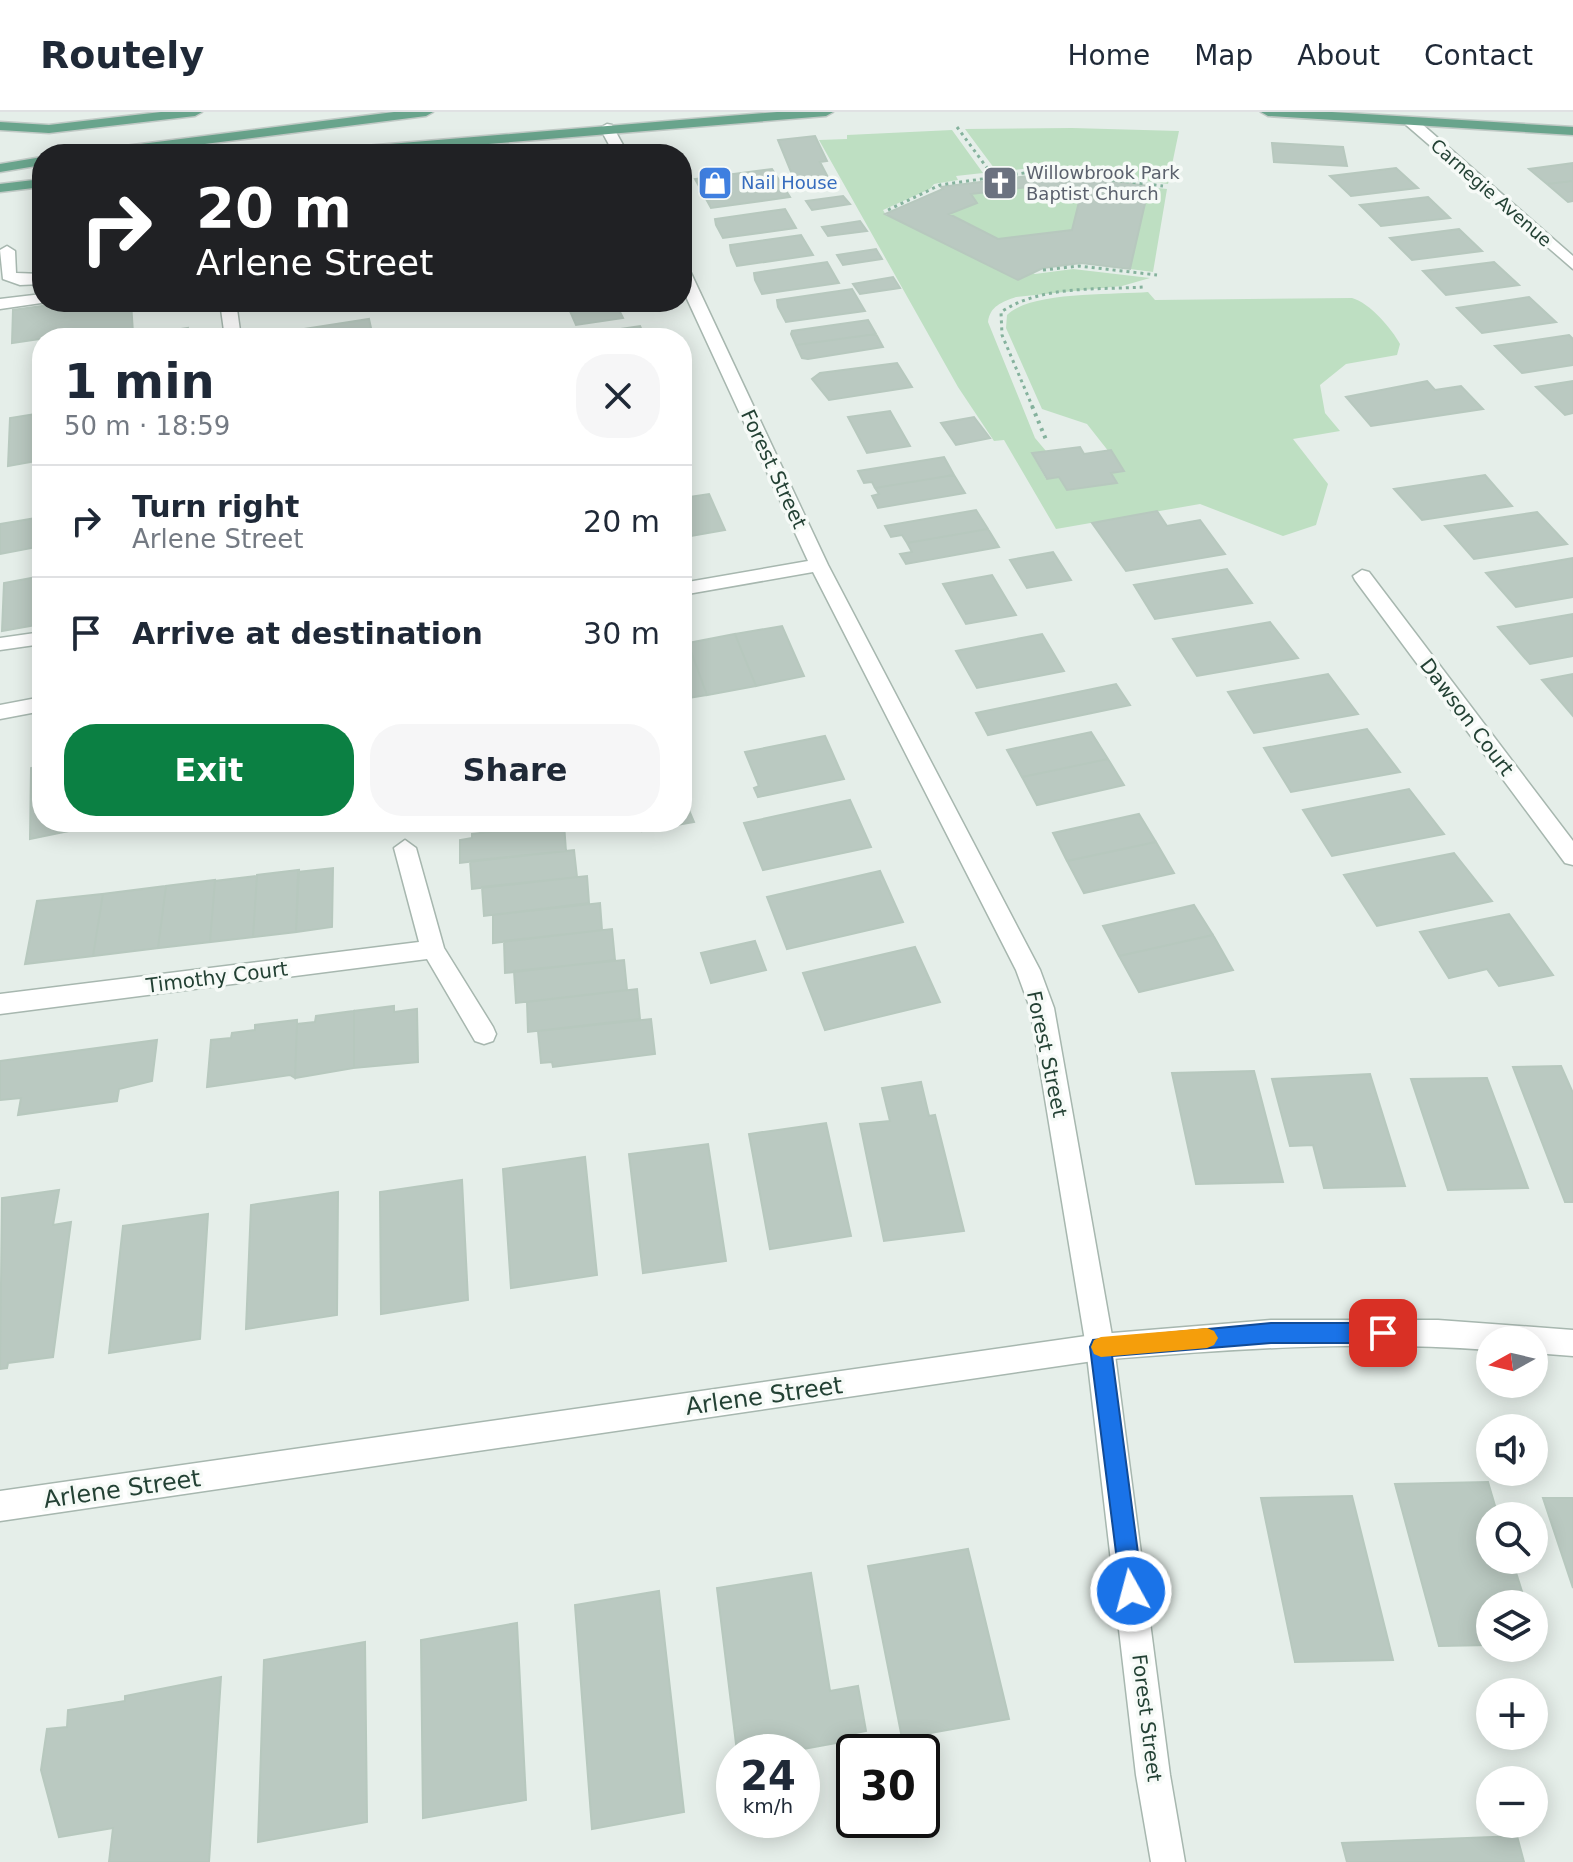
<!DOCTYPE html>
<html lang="en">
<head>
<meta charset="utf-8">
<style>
	:root { --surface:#fff; --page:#f6f6f7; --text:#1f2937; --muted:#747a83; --line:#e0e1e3; --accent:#0b8043 }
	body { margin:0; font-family:"DejaVu Sans",sans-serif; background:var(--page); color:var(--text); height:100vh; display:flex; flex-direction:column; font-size:30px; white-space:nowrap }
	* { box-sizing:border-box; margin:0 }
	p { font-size:26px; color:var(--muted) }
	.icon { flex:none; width:44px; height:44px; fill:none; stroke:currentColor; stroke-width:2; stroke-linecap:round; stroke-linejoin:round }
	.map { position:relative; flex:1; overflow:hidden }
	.side { position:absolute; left:32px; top:216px; width:660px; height:504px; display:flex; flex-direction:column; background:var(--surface); border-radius:32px; box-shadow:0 4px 20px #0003 }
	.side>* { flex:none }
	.hud { position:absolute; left:32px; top:32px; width:660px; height:168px; border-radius:32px; box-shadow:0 4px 20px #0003; background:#202124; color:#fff; overflow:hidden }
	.needle { width:52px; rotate:262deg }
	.tools { position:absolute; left:1476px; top:1214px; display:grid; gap:16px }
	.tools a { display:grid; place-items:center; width:72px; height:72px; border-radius:50%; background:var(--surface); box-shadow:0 4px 20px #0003; font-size:40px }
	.speed { position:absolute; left:716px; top:1622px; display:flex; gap:16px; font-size:40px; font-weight:700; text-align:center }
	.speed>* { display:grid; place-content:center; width:104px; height:104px; border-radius:50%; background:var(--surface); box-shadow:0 4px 20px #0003; line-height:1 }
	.speed small { font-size:20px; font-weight:400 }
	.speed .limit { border:4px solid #111; border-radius:12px; background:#fff; color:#111 }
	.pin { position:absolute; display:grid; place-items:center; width:68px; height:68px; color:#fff; margin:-34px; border-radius:16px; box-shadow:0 4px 12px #0006 }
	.me { position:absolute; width:88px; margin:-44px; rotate:353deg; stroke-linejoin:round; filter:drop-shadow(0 0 6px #0008) }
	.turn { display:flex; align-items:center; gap:28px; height:168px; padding:0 32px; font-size:36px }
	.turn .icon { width:104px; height:104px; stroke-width:2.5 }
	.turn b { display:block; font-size:56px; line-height:68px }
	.round { display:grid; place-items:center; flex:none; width:84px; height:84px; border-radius:32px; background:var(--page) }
	.head { display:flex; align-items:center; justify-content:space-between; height:136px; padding:0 32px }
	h1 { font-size:48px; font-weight:800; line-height:60px }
	.action { display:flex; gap:16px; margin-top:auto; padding:16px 32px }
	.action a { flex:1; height:92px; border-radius:32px; background:var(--accent); color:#fff; font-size:32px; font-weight:800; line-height:92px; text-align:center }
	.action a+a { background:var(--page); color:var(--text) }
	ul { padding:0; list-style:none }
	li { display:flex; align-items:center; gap:24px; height:112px; padding:0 32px; border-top:2px solid var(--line) }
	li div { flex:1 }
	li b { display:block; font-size:30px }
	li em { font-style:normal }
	header { display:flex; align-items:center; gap:48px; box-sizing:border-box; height:112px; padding:0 40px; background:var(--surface); border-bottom:2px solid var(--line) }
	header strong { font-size:38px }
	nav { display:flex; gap:44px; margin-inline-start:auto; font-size:28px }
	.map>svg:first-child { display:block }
	.green { fill:#bedfc2 }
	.building { fill:#bac9c1; stroke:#b7c8be; stroke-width:2; fill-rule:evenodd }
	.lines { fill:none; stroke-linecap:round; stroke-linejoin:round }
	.service-casing { stroke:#a7b7af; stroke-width:3 }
	.minor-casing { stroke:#a7b7af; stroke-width:3 }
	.tertiary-casing { stroke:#a7b7af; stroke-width:3 }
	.primary-casing { stroke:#c1cac6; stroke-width:3 }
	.path-far1 { stroke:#85b29d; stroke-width:3; stroke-dasharray:3 4; stroke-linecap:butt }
	.path { stroke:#85b29d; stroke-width:4; stroke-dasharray:3 5; stroke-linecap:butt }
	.service { fill:#fff; fill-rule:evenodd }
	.minor { fill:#fff; fill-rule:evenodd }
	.tertiary { fill:#fff; fill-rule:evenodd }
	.primary { fill:#69a48c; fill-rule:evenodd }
	.route { fill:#1a73e8; stroke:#114b97; stroke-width:2 }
	.slow { fill:#f59e0b }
	.labels { text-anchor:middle; stroke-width:7; stroke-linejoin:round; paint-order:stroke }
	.far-worship-label { font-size:18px; fill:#5b616d; stroke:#f6faf7; text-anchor:start }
	.far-shop-label { font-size:18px; fill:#366cbe; stroke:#f6faf7; text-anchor:start }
	.far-street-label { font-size:18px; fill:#234134; stroke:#f6faf7 }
	.street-label { font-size:20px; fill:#234134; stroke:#f6faf7 }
	.near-street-label { font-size:24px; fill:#234134; stroke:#f6faf7 }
</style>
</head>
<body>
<header>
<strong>Routely</strong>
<nav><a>Home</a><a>Map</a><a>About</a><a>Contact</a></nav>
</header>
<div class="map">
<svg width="1573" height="1750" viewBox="0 0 1573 1750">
	<rect width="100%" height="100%" fill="#e5eee9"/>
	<path class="green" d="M1072 16 1179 19 1168 72 1041 55 997 60 965 17Z
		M952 18 983 61 956 64 958 68 934 72 930 77 883 98 886 103 1035 162 1073 157 1150 166 1122 174 1016 185C1002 190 990 194 988 210L1035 326 1046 339 1032 342 1046 367 1059 365 1067 378 1117 371 1111 361 1124 359 1087 312 1042 297 1006 216 1007 203C1030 179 1115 183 1148 180L1155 188 1352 186C1370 191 1392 217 1400 232L1397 243 1346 252 1320 273 1325 301 1340 319 1293 327 1328 372 1316 413 1283 424 1200 392 1056 417 1004 328 994 329 958 275 819 28 847 27V23Z
		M1036 74 1045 82 1080 86 1072 118 998 127 949 102 977 91 971 82Z
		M1149 75 1167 77 1153 160 1130 157Z"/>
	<path class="building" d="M815 24 827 49 820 50 832 73 798 77 778 28Z
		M1272 31 1343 35 1347 54 1274 50Z
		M1573 51V69L1547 72 1529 57Z
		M1396 56 1418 76 1351 84 1330 64Z
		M772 57 790 85 711 96 695 67Z
		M1053 61 1149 74 1130 157 1081 151 1043 156 1018 168 885 102 943 77 941 75ZM1036 74 1045 82 1080 86 1072 118 998 127 949 102 977 91 971 82Z
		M1573 69V89L1568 90 1547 72Z
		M843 84 850 92 812 98 806 89Z
		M1428 85 1450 106 1381 114 1360 93Z
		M785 97 796 116 723 126 716 113 715 107Z
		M860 109 867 119 828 124 822 115Z
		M1459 117 1482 139 1412 148 1390 126Z
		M801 123 813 143 737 154 731 140 730 133Z
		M876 137 882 147 843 153 837 143Z
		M827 150 839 171 762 182 755 168 754 161Z
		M1494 150 1519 173 1446 183 1423 159Z
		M893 165 900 176 860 182 853 172Z
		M852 177 865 199 786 210 778 195 777 188Z
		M1529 185 1556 210 1482 221 1457 196Z
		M72 190H131L133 221 88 226 87 220 12 231 13 198Z
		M566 190H615L623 206 576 213Z
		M369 207 373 225 298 226 297 218Z
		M868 208 876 222 796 233 791 222 792 219Z
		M640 214 645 226H560Z
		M188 216 189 226H135V224Z
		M876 222 883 235 808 247 802 246 796 233Z
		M1569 223 1573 227V253L1522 261 1495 234Z
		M897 251 912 275 829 288 812 267 820 261Z
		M1427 269 1435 278 1461 274 1483 297 1371 314 1346 285Z
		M1573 269V301L1565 303 1536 275Z
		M890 299 910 334 867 341 848 305Z
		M42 301V348L8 354 10 306Z
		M974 305 990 326 956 333 941 311Z
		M1080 335 1084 342 1111 338 1124 359 1111 361 1117 371 1067 378 1059 365 1047 367 1032 341Z
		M944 345 954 363 875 376 872 370 864 371 858 359Z
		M954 363 965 381 878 396 872 384 879 382 875 376Z
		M1485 363 1512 394 1422 408 1394 377Z
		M709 382 725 418 685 425 688 430 682 431V386Z
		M976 398 988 417 907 431 902 423 891 425 885 414Z
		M1157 399 1167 414 1200 408 1225 442 1126 459 1092 411Z
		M1537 400 1567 432 1474 447 1445 414Z
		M42 405V434L0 442V412Z
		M988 417 999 435 906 452 900 442 912 440 907 431Z
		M1053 440 1071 468 1027 476 1010 448Z
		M1573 446V485L1516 495 1486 461Z
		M1227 457 1252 491 1155 507 1134 473Z
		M992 463 1016 503 966 512 943 472Z
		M42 464V512L2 519 4 471Z
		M1573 502V544L1530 552 1498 515Z
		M1270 510 1298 546 1197 564 1173 527Z
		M782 514 804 564 756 574 735 522Z
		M735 522 756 574 707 583 688 531Z
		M1042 522 1064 559 977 576 956 539Z
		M688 531 707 583 682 587V532Z
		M1328 562 1358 602 1254 621 1228 580Z
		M1573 562V604L1542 568Z
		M1116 572 1130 593 988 623 976 601Z
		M1367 617 1400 660 1291 680 1264 636Z
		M1091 620 1108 647 1022 665 1007 638Z
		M825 624 844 667 758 685 754 676 759 674 745 640Z
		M1108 647 1124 673 1037 693 1022 665Z
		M42 654V710H74V718L30 727 31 656Z
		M1409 677 1444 722 1332 744 1303 698Z
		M682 682 694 710 642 719 640 710H682Z
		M850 688 871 735 763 758 744 711Z
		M1139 702 1156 730 1067 749 1053 721Z
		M74 710H115L74 718Z
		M564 712 566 739 460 751V728L472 726V722Z
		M1156 730 1174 761 1084 781 1067 749Z
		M574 738 577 765 472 777 470 749Z
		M1454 741 1492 789 1377 814 1344 763Z
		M333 756 332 815 296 820 298 760Z
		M299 758 296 820 253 825 257 763Z
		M880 759 903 810 787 837 767 785Z
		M257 764 253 825 210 830 215 769Z
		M587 764 589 791 484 804 482 775Z
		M215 768 210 830 158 836 166 774Z
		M166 774 158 836 93 844 103 782Z
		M103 782 93 844 25 852 37 789Z
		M600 791 602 818 493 831V803Z
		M1194 793 1213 823 1119 844 1103 814Z
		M1509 802 1553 863 1499 874 1487 857 1449 866 1420 820Z
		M612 817 615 848 505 861 504 829Z
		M1213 823 1233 858 1139 880 1119 844Z
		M755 829 766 858 711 871 701 841Z
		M915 835 940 890 825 918 803 861Z
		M624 848 627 878 516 891 514 859Z
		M637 877 640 907 528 920 527 890Z
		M394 894V900L417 897 418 950 354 956V899Z
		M354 899V956L295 966 297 912 315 910 316 904Z
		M651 907 655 942 553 955 552 950 541 951 538 919Z
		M297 908 295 966 290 963 207 975 211 928 231 926 232 921 255 918V913Z
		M157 928 152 969 119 977 117 989 18 1003 21 986 0 988V949Z
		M1561 954 1573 981V1090H1565L1513 955Z
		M1254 959 1283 1070 1196 1072 1172 961Z
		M1370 962 1405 1074 1324 1076 1313 1033 1290 1034 1272 967Z
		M1487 966 1528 1076 1448 1078 1411 967Z
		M921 970 929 1004 935 1003 964 1119 884 1129 860 1012 890 1009 882 976Z
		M826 1011 851 1124 770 1137 749 1022Z
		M708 1032 726 1149 643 1161 629 1042Z
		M585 1045 597 1163 511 1176 503 1057Z
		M462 1068 468 1188 381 1202 380 1080Z
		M59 1078 53 1113 71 1110 53 1245 8 1251 7 1256 0 1257 2 1086Z
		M338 1080 337 1203 246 1217 251 1093Z
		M208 1102 200 1227 109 1241 123 1114Z
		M1488 1370 1498 1404H1490V1448H1512L1526 1492H1490V1533L1439 1534 1395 1372Z
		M1352 1384 1393 1548 1295 1550 1261 1386Z
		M1543 1386H1573V1476Z
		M968 1437 1009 1607 902 1626 868 1454Z
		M811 1461 830 1579 858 1574 866 1619 841 1624 842 1630 787 1640H737L717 1476Z
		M659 1479 684 1700 592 1717 575 1493Z
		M517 1511 526 1688 423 1706 421 1528Z
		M365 1530 367 1710 258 1730 264 1548Z
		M221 1565 209 1750H109L113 1716 59 1725 41 1658 47 1617 67 1615 68 1598 125 1589V1584Z
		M1517 1724 1524 1750H1347L1342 1731Z"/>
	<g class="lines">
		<g class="service-casing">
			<path id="service" d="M7 134 15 139 16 161 42 162V172L20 173 3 167 0 138Z
				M42 182V190H48L0 197V187Z
				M42 520V532L0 538V526Z"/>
		</g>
		<g class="minor-casing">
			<path id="minor" d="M1405 6H1415L1573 144V157L1405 12Z
				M607 12 612 13 628 42H614L600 16Z
				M682 154 690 159 828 453 1040 858 1054 896 1114 1235 1170 1663 1185 1750H1151L1136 1663 1086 1235 1030 896 1016 858 813 460 682 483V471L808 449 682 176Z
				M220 190H236L241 226H225Z
				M1362 458 1369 460 1573 729V753L1565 751 1355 468 1353 464Z
				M42 585V599L0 607V593Z
				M405 728 416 736 444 836 493 915 496 922 493 929 484 932 475 929 427 847 0 902V882L419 830 394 736Z"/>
		</g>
		<g class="tertiary-casing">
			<path id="tertiary" d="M1271 1208H1438L1573 1218V1244L1534 1241V1228H1490V1238C1359 1228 1230 1237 1100 1248L0 1409V1379L1100 1222Z"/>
		</g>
		<g class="primary-casing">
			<path id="primary" d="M161 0H202L195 4 49 21 0 18V10L49 13Z
				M394 0H433L426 4 126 42H86L93 38Z
				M777 0H833L826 4 367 42H310L317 38Z
				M1261 0H1332L1573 15V23L1268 4Z
				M42 45V53L0 60V52Z
				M42 67V75L0 80V72Z"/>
		</g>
		<path class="path-far1" d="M957 15 993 64
			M888 98 940 73 1038 59 1163 74
			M1043 158 1079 154 1157 163
			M1033 296 1002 223 1001 200C1042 173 1096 178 1143 175"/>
		<path class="path" d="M1032 294 1047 330"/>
		<use href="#service" class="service"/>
		<use href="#minor" class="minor"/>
		<use href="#tertiary" class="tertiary"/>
		<use href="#primary" class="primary"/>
	</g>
	<path class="route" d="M1271 1211H1383L1390 1214 1393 1221 1390 1228 1383 1231H1271L1112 1244 1143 1479 1139 1488 1131 1491 1122 1488 1090 1235 1093 1228Z"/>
	<path class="slow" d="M1207 1216 1214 1219 1218 1226 1214 1233 1207 1236 1101 1245 1094 1242 1091 1235 1094 1228 1101 1225Z"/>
	<defs>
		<g id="shop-square" transform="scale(1.8)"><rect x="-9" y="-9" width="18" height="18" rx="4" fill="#3f7fe0" stroke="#f6faf7"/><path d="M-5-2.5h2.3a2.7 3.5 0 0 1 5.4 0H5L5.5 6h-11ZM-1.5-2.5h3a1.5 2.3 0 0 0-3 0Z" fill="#fff"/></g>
		<g id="church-square" transform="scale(1.8)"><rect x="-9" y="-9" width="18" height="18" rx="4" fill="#6b7280" stroke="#f6faf7"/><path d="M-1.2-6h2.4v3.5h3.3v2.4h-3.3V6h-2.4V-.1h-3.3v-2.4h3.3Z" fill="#fff"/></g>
	</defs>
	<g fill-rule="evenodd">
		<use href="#shop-square" x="715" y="71"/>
		<use href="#church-square" x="1000" y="71"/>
	</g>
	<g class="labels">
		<g class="far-worship-label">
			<text x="1026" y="67">Willowbrook Park<tspan x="1026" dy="21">Baptist Church</tspan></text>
		</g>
		<g class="far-shop-label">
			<text x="741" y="77">Nail House</text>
		</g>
		<g class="far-street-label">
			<text transform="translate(1491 81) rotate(41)" y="6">Carnegie Avenue</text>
		</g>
		<g class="street-label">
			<text transform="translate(774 357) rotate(65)" y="7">Forest Street</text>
			<text transform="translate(1467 605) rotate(53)" y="7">Dawson Court</text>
			<text transform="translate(217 865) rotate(-7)" y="7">Timothy Court</text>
			<text transform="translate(1047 942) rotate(78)" y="7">Forest Street</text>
			<text transform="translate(1147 1606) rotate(83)" y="7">Forest Street</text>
		</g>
		<g class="near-street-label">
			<text transform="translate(764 1284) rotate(-8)" y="8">Arlene Street</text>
			<text transform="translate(122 1377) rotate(-8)" y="8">Arlene Street</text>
		</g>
	</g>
</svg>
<div class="tools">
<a><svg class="needle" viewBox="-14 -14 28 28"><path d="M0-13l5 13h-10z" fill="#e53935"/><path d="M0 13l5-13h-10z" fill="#747a83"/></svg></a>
<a><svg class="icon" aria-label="sound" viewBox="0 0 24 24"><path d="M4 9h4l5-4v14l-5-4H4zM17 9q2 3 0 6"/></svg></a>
<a><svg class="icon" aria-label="search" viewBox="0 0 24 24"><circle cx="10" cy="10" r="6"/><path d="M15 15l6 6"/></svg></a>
<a><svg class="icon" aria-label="layers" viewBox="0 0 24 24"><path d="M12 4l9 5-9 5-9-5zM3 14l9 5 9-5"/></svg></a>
<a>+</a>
<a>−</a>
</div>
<div class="speed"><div>24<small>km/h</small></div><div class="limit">30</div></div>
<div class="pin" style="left:1383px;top:1221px;background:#d93025"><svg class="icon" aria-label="arrive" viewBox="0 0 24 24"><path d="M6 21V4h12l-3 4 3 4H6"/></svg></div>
<svg class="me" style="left:1131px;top:1479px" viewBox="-20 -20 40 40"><circle r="17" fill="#1a73e8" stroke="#fff" stroke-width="3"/><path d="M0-11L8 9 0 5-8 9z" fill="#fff"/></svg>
<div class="hud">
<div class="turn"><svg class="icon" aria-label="right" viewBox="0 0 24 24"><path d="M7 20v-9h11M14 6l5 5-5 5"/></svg><div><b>20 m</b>Arlene Street</div></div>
</div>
<section class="side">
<div class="head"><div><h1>1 min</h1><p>50 m · 18:59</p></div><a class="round"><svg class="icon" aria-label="close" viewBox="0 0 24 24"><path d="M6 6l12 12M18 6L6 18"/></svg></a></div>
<ul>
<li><svg class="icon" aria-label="right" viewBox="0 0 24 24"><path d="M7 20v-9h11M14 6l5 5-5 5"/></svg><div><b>Turn right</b><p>Arlene Street</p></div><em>20 m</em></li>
<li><svg class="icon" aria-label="arrive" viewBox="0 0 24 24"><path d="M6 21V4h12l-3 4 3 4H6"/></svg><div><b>Arrive at destination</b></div><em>30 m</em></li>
</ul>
<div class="action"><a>Exit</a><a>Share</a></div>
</section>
</div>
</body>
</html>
